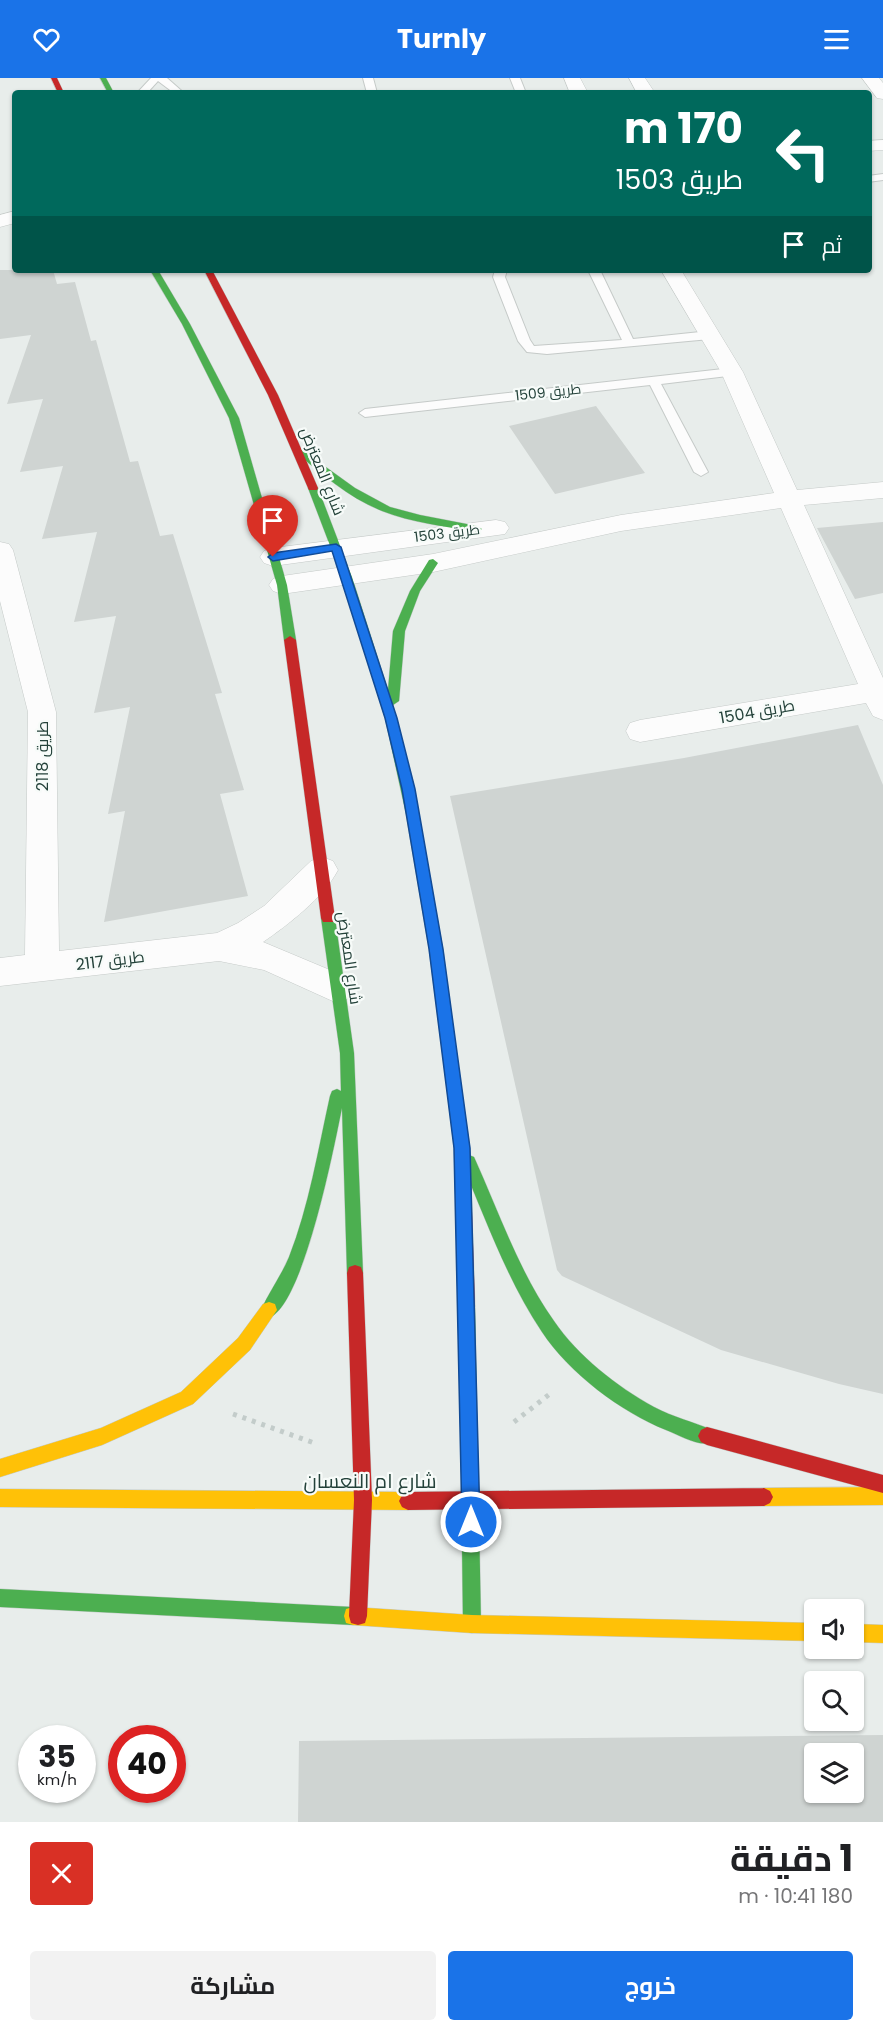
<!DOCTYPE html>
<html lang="ar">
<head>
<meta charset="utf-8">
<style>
	:root { --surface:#fff; --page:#f2f2f2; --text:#202124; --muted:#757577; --accent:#1a73e8 }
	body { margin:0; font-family:Poppins,Cairo,sans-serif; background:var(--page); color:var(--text); direction:rtl; height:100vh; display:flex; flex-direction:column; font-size:22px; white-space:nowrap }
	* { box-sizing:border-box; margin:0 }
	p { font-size:20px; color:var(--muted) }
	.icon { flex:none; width:33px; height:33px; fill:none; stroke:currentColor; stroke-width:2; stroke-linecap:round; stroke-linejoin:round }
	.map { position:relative; height:1744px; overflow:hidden; direction:ltr }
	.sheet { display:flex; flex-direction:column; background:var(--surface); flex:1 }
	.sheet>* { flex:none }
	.top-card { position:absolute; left:12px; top:12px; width:860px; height:183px; border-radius:6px; box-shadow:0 2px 4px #0004; direction:rtl; background:#00695c; color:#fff; overflow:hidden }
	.fabs { position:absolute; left:804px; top:1521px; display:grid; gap:12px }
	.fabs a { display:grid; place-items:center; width:60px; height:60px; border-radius:6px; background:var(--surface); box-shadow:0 2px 4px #0004; font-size:30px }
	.speed { position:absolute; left:18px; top:1647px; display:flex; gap:12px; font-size:30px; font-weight:700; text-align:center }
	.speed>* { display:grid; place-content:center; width:78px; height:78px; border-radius:50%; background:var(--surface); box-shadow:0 2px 4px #0004; line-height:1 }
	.speed small { font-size:15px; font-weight:400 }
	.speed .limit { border:9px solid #d22; background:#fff; color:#111 }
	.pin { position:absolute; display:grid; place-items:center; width:51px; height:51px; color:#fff; margin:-62px -26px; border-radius:50% 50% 50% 0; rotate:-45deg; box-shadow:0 0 6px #0007 }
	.pin .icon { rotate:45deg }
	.me { position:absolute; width:66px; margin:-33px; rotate:0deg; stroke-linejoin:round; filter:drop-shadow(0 0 4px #0008) }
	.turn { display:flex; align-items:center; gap:21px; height:126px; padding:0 30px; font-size:27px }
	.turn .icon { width:78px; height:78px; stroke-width:2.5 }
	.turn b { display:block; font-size:42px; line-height:51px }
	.then { display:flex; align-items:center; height:57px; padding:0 30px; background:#0003; gap:12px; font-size:22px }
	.round { display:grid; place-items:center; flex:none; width:63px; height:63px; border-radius:6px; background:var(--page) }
	.summary { display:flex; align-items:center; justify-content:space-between; height:102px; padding:0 30px }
	h1 { font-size:36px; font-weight:700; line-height:45px }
	.action { display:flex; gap:12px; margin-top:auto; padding:12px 30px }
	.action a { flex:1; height:69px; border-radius:6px; background:var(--accent); color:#fff; font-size:24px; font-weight:700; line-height:69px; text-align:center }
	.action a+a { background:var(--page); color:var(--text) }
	header { display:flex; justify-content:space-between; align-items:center; height:78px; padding:0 30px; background:var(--accent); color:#fff; font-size:27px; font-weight:700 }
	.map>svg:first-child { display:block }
	.building { fill:#cfd4d2; fill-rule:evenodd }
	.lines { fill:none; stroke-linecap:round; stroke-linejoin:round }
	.lane-casing { stroke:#c5cac8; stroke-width:2 }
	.street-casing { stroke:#c5cac8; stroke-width:1 }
	.fast-casing { stroke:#c3cbc8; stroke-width:1 }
	.slow-casing { stroke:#c3cbc8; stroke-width:1 }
	.jam-casing { stroke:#c3cbc8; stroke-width:1 }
	.path { stroke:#c3ccca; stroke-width:5; stroke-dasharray:4 6; stroke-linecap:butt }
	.lane { fill:#fcfcfc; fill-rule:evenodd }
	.street { fill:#fcfcfc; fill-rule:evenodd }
	.fast { fill:#4caf50; fill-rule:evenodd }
	.slow { fill:#ffc107; fill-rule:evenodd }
	.jam { fill:#c62828; fill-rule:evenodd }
	.route { fill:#1a73e8; stroke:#114b97; stroke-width:1.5 }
	.labels { text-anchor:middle; stroke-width:4.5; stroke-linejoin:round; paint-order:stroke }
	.far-street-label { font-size:14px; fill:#24423a; stroke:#f7fbf9 }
	.street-label { font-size:16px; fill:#24423a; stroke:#f7fbf9 }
	.near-street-label { font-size:20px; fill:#24423a; stroke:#f7fbf9 }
</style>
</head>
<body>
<header><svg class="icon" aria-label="menu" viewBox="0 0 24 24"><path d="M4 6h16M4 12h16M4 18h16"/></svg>Turnly<svg class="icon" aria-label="heart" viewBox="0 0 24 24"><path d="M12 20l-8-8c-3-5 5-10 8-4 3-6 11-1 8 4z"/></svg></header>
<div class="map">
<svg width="883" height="1744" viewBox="0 0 883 1744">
	<rect width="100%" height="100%" fill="#e8edeb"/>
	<path class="building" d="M0 192H53L57 206 75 204 91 263 96 262 130 384 138 383 160 458 173 456 222 615 215 616 244 712 220 716 248 818 104 844 125 733 108 736 130 629 94 635 116 538 74 544 97 454 42 461 63 388 20 394 43 321 7 326 31 257 0 261Z
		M596 328 645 395 555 416 509 348Z
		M883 444V515L855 521 817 450Z
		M858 647 883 707V1316L839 1306 721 1272 562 1198 557 1192 450 718 684 680Z
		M883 1657V1744H298L299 1663ZM814 1676H854V1714H814Z"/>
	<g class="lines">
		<g class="lane-casing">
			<path id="lane" d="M151 0H167L184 15H174L158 3 147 15H137Z
				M363 0H373L377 15H367Z
				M510 0H520L526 15H516Z
				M883 96V102L868 104V98Z
				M495 192H507L505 199 530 262 534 268 622 262 588 192H600L633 261 710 253 716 257 710 261 547 276 527 274 518 263 493 199Z
				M732 290 736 291V297L661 306 708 394 701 398 694 394 650 307 365 339 359 335 365 331Z"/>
		</g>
		<g class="street-casing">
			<path id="street" d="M564 0H580L588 15H570Z
				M629 0H645L655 15H637Z
				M862 0H879L883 5V21L877 20Z
				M883 62V72L868 73V63Z
				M15 133V145L0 149V137Z
				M661 192H681L743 294 797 412 883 404V420L804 427 883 600V642L873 638 866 625 640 664 630 661 626 653 630 645 640 642 858 606 781 430 621 453 433 494 282 516 273 513 269 507 273 501 282 498 433 476 621 437 774 415 721 294Z
				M496 442 505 444 509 450 505 456 273 488 264 485 260 479 264 473 273 470Z
				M0 464 9 466 13 472 56 634 59 873 217 855 238 845 264 828 311 783 322 779 333 783 338 792C324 819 288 847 263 864L349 900 354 910 349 920 337 925 264 892 219 883 0 908V880L25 877 28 634 0 523Z"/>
		</g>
		<g class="fast-casing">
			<path id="fast" d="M100 0H106L114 15H108Z
				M150 192H158L190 246 239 340 287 507 296 562 294 565 290 566 284 562 277 507 229 340 182 246Z
				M298 369 355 410 390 429 420 437 477 448 482 451 477 454C445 448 412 445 382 433 349 420 322 396 295 374L293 372Z
				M313 407 318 410 352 499 388 612 393 553 410 513 429 482 433 481 438 485 420 513 405 553 399 623 393 627 418 736 412 741 406 736 385 640 342 499 308 410Z
				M328 834 333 836 335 840 354 975 363 1195 361 1201 355 1203 349 1201 347 1195 342 1030C334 1069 304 1226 269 1240L263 1238 261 1232C269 1214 281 1198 289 1179 309 1128 318 1072 330 1018L332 1013 337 1011 341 1013 340 975 321 840 323 836Z
				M469 1077 474 1079C499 1134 519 1194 554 1243 578 1278 616 1308 654 1329 673 1339 693 1344 713 1352L716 1358 713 1364C700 1370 679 1357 666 1352 621 1334 569 1295 542 1254 507 1202 486 1141 461 1084L464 1079Z
				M467 1220 473 1222 475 1228 481 1546 479 1553 472 1555 465 1553 463 1546 459 1228 461 1222Z
				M0 1511 353 1529 360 1531 362 1538 360 1545 353 1547 0 1529Z"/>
		</g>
		<g class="slow-casing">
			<path id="slow" d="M412 731 418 736 443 871 458 988 456 993 451 995 446 993 444 988 429 871 406 736Z
				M269 1224 275 1226 277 1232 250 1272 193 1326 102 1367 0 1399V1381L101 1350 181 1314 238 1260 263 1226Z
				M883 1409V1427L764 1428 758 1425 755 1419 758 1413 764 1410Z
				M0 1411 408 1414 414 1417 417 1423 414 1429 408 1432 0 1429Z
				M353 1529 472 1537 814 1545V1563L472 1555 353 1547 346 1545 344 1538 346 1531Z
				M854 1546 883 1547V1565L854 1564Z"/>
		</g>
		<g class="jam-casing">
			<path id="jam" d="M51 0H57L64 15H58Z
				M204 192H212L278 317 318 410 317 412H309L308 410 268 317Z
				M290 558 296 562 335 840 333 844H323L321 840 284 562Z
				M451 981 456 983 458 988 470 1070 475 1228 473 1234 467 1236 461 1234 459 1228 454 1070 444 988 446 983Z
				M355 1187 361 1189 363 1195 372 1422 367 1538 365 1545 358 1547 351 1545 349 1538 354 1422 347 1195 349 1189Z
				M707 1349 883 1397V1415L707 1367 701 1364 698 1358 701 1352Z
				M764 1410 770 1413 773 1419 770 1425 764 1428 408 1432 402 1429 399 1423 402 1417 408 1414Z"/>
		</g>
		<path class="path" d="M233 1336 317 1366
			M514 1344 551 1315"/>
		<use href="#lane" class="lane"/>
		<use href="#street" class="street"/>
		<use href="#fast" class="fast"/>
		<use href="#slow" class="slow"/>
		<use href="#jam" class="jam"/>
	</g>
	<path class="route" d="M336 466 341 469 397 640 415 711 443 871 470 1070 480 1444 478 1450 471 1453 465 1450 462 1444 454 1070 429 871 402 711 385 640 332 473 273 483 268 479 273 475Z"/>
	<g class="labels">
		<g class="far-street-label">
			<text transform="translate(548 314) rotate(-6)" y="5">طريق 1509</text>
			<text transform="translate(447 455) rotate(-7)" y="5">طريق 1503</text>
		</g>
		<g class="street-label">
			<text transform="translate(323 393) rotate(68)" y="6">شارع المعترض</text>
			<text transform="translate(757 633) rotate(-10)" y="6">طريق 1504</text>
			<text transform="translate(42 678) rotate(-90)" y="6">طريق 2118</text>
			<text transform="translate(350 880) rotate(82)" y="6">شارع المعترض</text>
			<text transform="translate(110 882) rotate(-7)" y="6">طريق 2117</text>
		</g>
		<g class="near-street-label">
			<text x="370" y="1410">شارع ام النعسان</text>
		</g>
	</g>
</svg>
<div class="fabs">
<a><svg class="icon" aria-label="sound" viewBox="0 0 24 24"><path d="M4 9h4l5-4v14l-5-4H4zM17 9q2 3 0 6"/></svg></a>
<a><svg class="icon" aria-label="search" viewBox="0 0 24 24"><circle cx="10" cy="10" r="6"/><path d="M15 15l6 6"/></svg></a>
<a><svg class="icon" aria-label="layers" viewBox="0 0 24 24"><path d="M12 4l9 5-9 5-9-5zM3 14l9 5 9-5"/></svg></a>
</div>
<div class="speed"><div>35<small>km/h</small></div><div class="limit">40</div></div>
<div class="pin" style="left:273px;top:479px;background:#d93025"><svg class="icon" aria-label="arrive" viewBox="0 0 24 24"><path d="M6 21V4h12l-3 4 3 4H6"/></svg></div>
<svg class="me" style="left:471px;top:1444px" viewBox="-20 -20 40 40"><circle r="17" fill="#1a73e8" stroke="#fff" stroke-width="3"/><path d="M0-11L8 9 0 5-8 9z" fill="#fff"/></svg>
<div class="top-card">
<div class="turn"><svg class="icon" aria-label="left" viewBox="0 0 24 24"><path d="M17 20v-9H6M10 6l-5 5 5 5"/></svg><div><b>170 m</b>طريق 1503</div></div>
<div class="then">ثم<svg class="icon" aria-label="arrive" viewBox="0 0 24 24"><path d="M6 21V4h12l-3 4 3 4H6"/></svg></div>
</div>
</div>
<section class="sheet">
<div class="summary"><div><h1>1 دقيقة</h1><p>180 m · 10:41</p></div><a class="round" style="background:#d93025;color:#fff"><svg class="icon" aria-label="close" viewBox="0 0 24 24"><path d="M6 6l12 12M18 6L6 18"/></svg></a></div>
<div class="action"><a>خروج</a><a>مشاركة</a></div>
</section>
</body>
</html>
